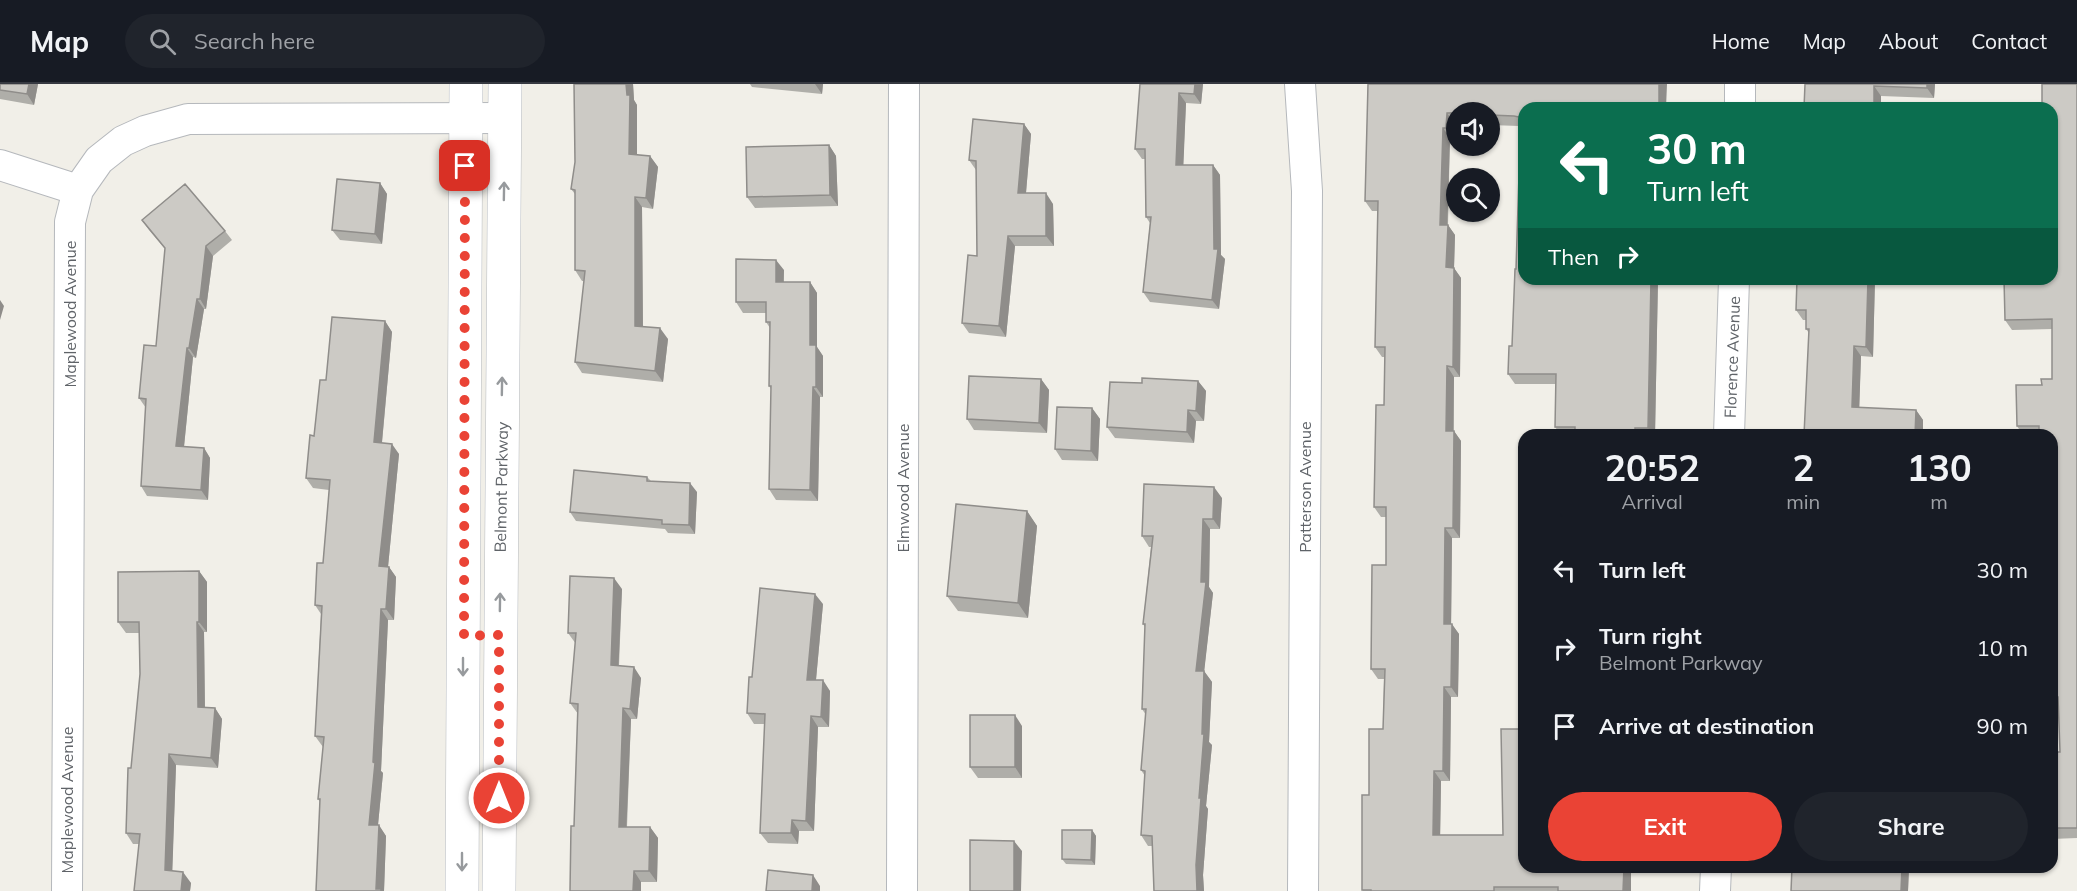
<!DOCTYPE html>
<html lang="en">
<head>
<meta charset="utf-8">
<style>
	:root { --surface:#171b24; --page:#20242c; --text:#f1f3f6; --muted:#9ea1a6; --line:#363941; --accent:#ea4335 }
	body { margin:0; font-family:Mulish,sans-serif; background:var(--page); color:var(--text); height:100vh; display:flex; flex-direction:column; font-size:22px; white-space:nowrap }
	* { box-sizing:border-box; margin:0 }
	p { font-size:20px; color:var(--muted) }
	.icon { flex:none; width:33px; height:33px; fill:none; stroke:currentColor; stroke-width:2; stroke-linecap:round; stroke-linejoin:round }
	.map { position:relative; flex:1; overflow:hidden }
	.drawer { position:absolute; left:1518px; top:345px; width:540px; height:444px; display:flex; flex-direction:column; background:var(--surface); border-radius:18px; box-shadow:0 2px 4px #0004 }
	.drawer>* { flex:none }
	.guide { position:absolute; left:1518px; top:18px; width:540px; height:183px; border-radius:18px; box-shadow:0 2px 4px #0004; background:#0b6e4f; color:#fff; overflow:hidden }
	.buttons { position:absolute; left:1446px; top:18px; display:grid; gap:12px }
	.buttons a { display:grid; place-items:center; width:54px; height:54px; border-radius:50%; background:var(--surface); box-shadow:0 2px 4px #0004; font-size:30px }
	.pin { position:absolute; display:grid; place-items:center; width:51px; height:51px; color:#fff; margin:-26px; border-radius:12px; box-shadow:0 3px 9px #0006 }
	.me { position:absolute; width:66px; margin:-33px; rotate:0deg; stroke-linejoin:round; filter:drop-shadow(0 0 4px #0008) }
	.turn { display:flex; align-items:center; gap:21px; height:126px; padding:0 30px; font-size:27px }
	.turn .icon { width:78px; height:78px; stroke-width:2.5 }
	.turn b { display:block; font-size:42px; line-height:51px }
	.then { display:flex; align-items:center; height:57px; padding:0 30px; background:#0003; gap:12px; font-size:22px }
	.eta { display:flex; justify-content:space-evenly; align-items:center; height:102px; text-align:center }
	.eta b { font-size:36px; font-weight:700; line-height:42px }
	.button { display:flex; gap:12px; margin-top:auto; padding:12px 30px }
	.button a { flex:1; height:69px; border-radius:36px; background:var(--accent); color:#fff; font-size:24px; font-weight:700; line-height:69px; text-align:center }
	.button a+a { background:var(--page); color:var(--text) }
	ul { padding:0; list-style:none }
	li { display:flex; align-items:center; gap:18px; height:78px; padding:0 30px }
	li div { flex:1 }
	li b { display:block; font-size:22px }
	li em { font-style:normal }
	header { display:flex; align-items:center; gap:36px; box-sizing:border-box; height:84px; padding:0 30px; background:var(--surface); border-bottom:2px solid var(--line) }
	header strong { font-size:28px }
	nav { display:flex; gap:33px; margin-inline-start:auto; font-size:21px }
	.search { width:420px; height:54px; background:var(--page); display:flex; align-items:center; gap:15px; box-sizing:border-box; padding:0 21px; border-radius:33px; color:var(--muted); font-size:22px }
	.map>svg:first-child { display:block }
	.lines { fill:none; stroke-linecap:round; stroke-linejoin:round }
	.street-casing { stroke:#b5b8bc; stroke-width:32 }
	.secondary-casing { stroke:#b6babf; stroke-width:34 }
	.street { stroke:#fff; stroke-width:30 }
	.secondary { stroke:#fff; stroke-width:33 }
	.wall { fill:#afaea9 }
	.shaded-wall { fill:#8f8d8a }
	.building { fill:#cccac5; stroke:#8f8d8a; stroke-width:1.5 }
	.oneway { stroke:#979a9d }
	.route { stroke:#ea4335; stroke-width:10; stroke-dasharray:0 18 }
	.labels { text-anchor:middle; stroke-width:4.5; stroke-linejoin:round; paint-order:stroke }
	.street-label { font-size:16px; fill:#5f6368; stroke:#fff }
</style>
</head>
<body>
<header>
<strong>Map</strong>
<div class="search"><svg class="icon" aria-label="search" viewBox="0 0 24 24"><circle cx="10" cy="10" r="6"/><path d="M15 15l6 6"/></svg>Search here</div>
<nav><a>Home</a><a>Map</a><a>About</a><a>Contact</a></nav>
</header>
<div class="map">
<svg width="2077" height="807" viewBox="0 0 2077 807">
	<rect width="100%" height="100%" fill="#f1efe8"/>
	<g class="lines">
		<g class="street-casing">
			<path id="street" d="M1300 0 1307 107 1303 807
				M1740 24V0
				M0 81 78 106
				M1729 351 1734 195
				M67 807 70 138 78 106 99 76 123 57 145 47 188 35 504 34
				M902 807 904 0
				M1715 807 1716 783"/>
		</g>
		<g class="secondary-casing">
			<path id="secondary" d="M462 807 466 0
				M499 807 505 0"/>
		</g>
		<use href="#street" class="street"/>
		<use href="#secondary" class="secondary"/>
	</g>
	<path class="wall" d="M0 0H38L34 21 0 15Z
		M574 0H633L634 16 637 21V71L650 72 658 83 653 125 642 123 643 242 668 255 663 298 582 289 575 278 584 197H582L575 186V110L571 105 575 78Z
		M750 0H823L822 10 752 3Z
		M1140 0H1203L1201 20 1186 19 1183 81H1213L1220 91 1221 171 1225 175 1219 225 1150 218 1143 208 1150 139 1146 133 1145 75H1142L1135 65Z
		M1368 0H1667L1524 195H1658L1655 351H1561L1555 343 1556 300H1515L1508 290 1512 262 1516 185 1519 91V42L1490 41V28H1456V39H1454L1453 54H1450L1448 141 1455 151 1454 184 1461 194 1460 293H1454V347L1461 357 1460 454H1452L1451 540 1459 550 1458 613H1451L1450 697H1441L1440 751 1524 783H1646L1645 789 1631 788V807H1363L1362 806 1369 711 1383 645 1384 595H1378L1371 585 1386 481V433H1381L1374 423 1384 321 1385 273H1382L1375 263 1378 127H1372L1365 117Z
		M1805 0H1935L1934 14 1881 12Z
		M2077 0V754L2052 755V668H2060L2058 618 2055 613 2054 529H2052V351H2023L2017 342 2042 301 2052 295V245L2012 246 2005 236 2052 195Z
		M1024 40 1031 50 1026 109 1053 120 1054 162H1015L1006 253 969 249 962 239 977 172 976 86 969 76Z
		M829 61 836 72 838 122 755 124 747 113Z
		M380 99 387 110 382 160 340 156 332 146Z
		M142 136 225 147 232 156 213 172 206 225H204L196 274 193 273 184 363 204 364 210 374 208 416 147 412 141 402 146 324 139 314 156 262 165 165 149 146Z
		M784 186V198H810L817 209V263L823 272V313H820L818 417 776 416 769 405 771 305 769 302 770 244 766 238V229H743L736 218Z
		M1797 195H1875L1873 273 1861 272 1859 324 1916 326 1923 336V351H1804L1809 249 1806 245V236H1803L1796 226Z
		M385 237 392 248 382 359 399 370 388 483H389L396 493 394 536H388L381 687 383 689 378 741 386 752 384 807H316L320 718 318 715 323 663 315 652 321 530 315 521 323 479 329 406 313 404 306 394 326 296Z
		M1041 295 1049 306 1047 349 974 346 967 335Z
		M1198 297 1206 307 1204 337H1196L1194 359 1115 354 1107 343Z
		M1092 324 1100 335 1098 377 1062 376 1055 365Z
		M647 393 651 397 697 408 695 450 668 449 665 445 576 437 570 428Z
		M1222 414 1220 445H1210L1209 503 1213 509 1204 587 1212 598 1209 658 1212 661 1206 722 1208 725 1203 791 1204 807H1154L1152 762H1148L1141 751 1145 692 1141 686 1146 631 1142 625 1145 543 1143 540 1151 463H1149L1142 452Z
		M1027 427 1037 442 1028 534 958 527 947 512Z
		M199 487 207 498V548H204L205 623 215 624 222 635 218 684 176 681 172 787 191 799 190 807 139 760H133L126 749 140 590 139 549H126L118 538Z
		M622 505 619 582 641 594 637 635H631L627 743H650L658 754 657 798H641V807H570L574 742 578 630 570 619 576 560 568 549Z
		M823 520 816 596 830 607 829 643H818L814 747H799L798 760 768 759 760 749 765 640H754L747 629Z
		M1022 642V694H978L970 683Z
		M1092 746 1096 752 1095 781 1066 780 1062 775Z
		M1786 783H1909L1908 807H1791L1792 786H1788Z"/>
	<path class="shaded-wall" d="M29 0H38L34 21 27 10Z
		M626 0H633L634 16 637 21V80L629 70Z
		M815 0H823L822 10Z
		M1195 0H1203L1201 20 1194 10Z
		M1659 0H1667L1666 24H1659Z
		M1927 0H1935L1934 14 1927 4Z
		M1874 2 1881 12V24H1874Z
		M1179 9 1186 19 1183 91 1176 81Z
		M1447 29 1454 39 1453 54 1446 44Z
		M1024 40 1031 50 1025 120 1018 109Z
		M1443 44 1450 54 1447 151 1440 141Z
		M829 61 836 72 838 122 830 111Z
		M650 72 658 83 653 125 646 114Z
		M1213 81 1220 91 1221 171 1225 175 1219 225 1212 216 1214 165Z
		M380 99 387 110 382 160 375 150Z
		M1046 109 1053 120 1054 162 1046 152Z
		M635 113 642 123 643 252 635 242Z
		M1448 141 1455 151 1454 184 1461 194 1460 293 1453 283 1446 183Z
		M1008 152 1015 162 1006 253 999 242Z
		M206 162 213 172 206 225 200 215Z
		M776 176 784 186 783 209 776 198Z
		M1651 195H1658L1655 351H1653L1648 344Z
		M1868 195H1875L1873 273 1866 263Z
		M810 198 817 209V263L823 272V313L816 303 810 261Z
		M197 215 204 225 196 274 189 264Z
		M0 216 4 222 0 236Z
		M385 237 392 248 381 368 374 358Z
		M660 244 668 255 663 298 655 287Z
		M1854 262 1861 272 1859 333 1852 323Z
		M187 264 193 273 183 372 176 362Z
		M1447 282 1454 293 1453 357 1446 347Z
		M1041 295 1049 306 1047 349 1039 339Z
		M1198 297 1206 307 1204 337 1196 327Z
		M813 303 820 313 818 417 810 406Z
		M1092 324 1100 335 1098 377 1091 367Z
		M1188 326 1196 337 1194 359 1187 348Z
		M1916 326 1923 336V351H1915Z
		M1635 344 1640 351H1635Z
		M1454 347 1461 357 1460 454 1453 444Z
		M392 360 399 370 387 493 379 482Z
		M204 364 210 374 208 416 201 406Z
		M690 399 697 408 695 450 689 441Z
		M1214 403 1222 414 1220 445 1213 435Z
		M1027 427 1037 442 1028 534 1018 519Z
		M1203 435 1210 445 1209 503 1213 509 1203 598 1196 587 1201 498Z
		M1445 444 1452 454 1451 550 1444 540Z
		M389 483 396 493 394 536 386 525Z
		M199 487 207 498V548L199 538Z
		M614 494 622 505 618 592 611 581Z
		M815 510 823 520 815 606 807 596Z
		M381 525 388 536 381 687 383 689 377 751 369 741 373 678Z
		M197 538 204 548 205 633 198 623Z
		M1452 540 1459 550 1458 613 1451 603Z
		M634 583 641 594 637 635 630 625Z
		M1204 587 1212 598 1209 658 1212 661 1206 722 1208 725 1203 791 1204 807H1197L1196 781Z
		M823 596 830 607 829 643 821 633Z
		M1444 603 1451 613 1450 697 1443 687Z
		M215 624 222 635 218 684 211 674Z
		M623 624 631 635 626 753 619 743Z
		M1015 631 1022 642V694L1015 683Z
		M811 632 818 643 814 747 806 737Z
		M169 670 176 681 172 797 165 786Z
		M1434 687 1441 697 1440 761 1433 751Z
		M792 736 799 747 798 760 791 749Z
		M379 741 386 752 384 807H377L376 805Z
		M650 743 658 754 657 798 649 787Z
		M1092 746 1096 752 1095 781 1091 776Z
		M1014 757 1022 767 1021 807H1014Z
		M1624 783H1627L1631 788V807H1623Z
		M1641 783H1646L1645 789Z
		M1902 783H1909L1908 807H1901Z
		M634 787 641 798V807H633Z
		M183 788 191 799 190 807H181Z
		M813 791 820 802V807H812Z"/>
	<path class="building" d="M0 0H29L27 10 0 6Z
		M574 0H626L627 11H630L629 70 650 72 646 114 635 113V242L660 244 655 287 575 278 585 187 575 186V106L571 105 575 78Z
		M1140 0H1195L1194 10 1179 9 1176 81H1213L1214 165H1218L1212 216 1143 208 1151 133H1146L1145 65H1135Z
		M1368 0H1659V24H1524V195H1651L1648 344H1635V351H1575V343H1555L1556 290H1508L1509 262H1512L1515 185H1516L1519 91V33L1514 32 1490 31V28L1447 29 1446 44H1443L1440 141H1448L1446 183 1454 184 1453 283 1447 282 1446 347H1454L1453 444H1445L1444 540H1452L1451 603H1444L1443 687H1434L1433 751H1503L1501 645H1524V783H1624L1623 807H1558V803H1494V807H1371V806H1362V711H1369V645H1383L1385 585H1371L1372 481H1386V423H1374L1376 321H1384L1385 263H1375L1378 117H1365Z
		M1805 0H1927V4L1874 2V24H1804Z
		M2042 0H2077V744H2052V668H2060L2058 613H2055L2054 519H2052V351H2039V342H2017L2016 301H2042L2041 295H2052V235L2005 236 2004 195H2052V24H2042Z
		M973 35 1024 40 1018 109H1046V152H1008L999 242 962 239 968 171 977 172 976 77 969 76Z
		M829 61 830 111 747 113 746 63Z
		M337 95 380 99 375 150 332 146Z
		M185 100 225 147 206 162 200 215H197L189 264H187L176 362 204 364 201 406 141 402 146 315 139 314 144 261 156 262 165 164 142 136Z
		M736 175 776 176V198H810V261H816V303H813L810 406 769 405 771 302H769L770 238H766V218H736Z
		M1797 195H1868L1866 263 1854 262 1852 323 1916 326 1915 351H1804L1809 245H1806V226H1796Z
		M332 233 385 237 374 358 392 360 379 482 389 483 386 525H381L373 678 375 679 369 741H379L376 805H381V807H316L320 715H318L324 653 315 652 322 522 315 521 317 479H323L330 396 306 394 310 351 314 352 320 296H326Z
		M969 292 1041 295 1039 339 967 335Z
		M1142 294 1198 297 1196 327 1188 326 1187 348 1107 343 1110 298 1142 299Z
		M1057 323 1092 324 1091 367 1055 365Z
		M574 386 647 393V397L690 399 689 441 662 440V436L570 428Z
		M1144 400 1214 403 1213 435H1203L1201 498H1206L1196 587H1204L1202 650H1204L1199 714H1201L1196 781 1197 807H1154L1152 752 1141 751 1145 687 1141 686 1146 625H1142L1145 540H1143L1153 452H1142Z
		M956 420 1027 427 1018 519 947 512Z
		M199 487V538H197L198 623 215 624 211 674 169 670 165 786 183 788 181 807H134L140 750 126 749 128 684H131L140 590 139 538H118V488Z
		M570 492 614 494 611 581 634 583 630 625 623 624 619 743H650L649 787H634L633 807H570L571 742H574L578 620 570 619 576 549H568Z
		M760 504 815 510 807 596H823L821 633 811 632 806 737 792 736 791 749H760L765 630 747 629 749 593H752Z
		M970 631H1015V683H970Z
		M1062 746H1092L1091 776 1062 775Z
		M970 756 1014 757V807H970Z
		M1792 783H1902L1901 807H1791Z
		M768 786 813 791 812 807H766Z"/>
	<defs><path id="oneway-shaft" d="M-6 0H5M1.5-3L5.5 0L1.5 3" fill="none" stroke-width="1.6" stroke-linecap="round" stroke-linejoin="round" transform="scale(1.5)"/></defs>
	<g class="oneway">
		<use href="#oneway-shaft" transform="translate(504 107) rotate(-89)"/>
		<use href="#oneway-shaft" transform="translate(502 302) rotate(-89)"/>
		<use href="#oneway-shaft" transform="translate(500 518) rotate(-89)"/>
		<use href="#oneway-shaft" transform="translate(463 583) rotate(90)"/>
		<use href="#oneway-shaft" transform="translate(462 778) rotate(90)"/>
	</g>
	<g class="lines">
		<path class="route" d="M465 82 464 552 499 551V714"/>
	</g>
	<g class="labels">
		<g class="street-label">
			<text transform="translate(70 230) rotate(-90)" y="6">Maplewood Avenue</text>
			<text transform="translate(1732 273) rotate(-88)" y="6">Florence Avenue</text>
			<text transform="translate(501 403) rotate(-89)" y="6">Belmont Parkway</text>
			<text transform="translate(1305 403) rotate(-90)" y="6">Patterson Avenue</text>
			<text transform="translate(903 404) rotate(-90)" y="6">Elmwood Avenue</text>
			<text transform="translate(67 716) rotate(-90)" y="6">Maplewood Avenue</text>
		</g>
	</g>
</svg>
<div class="buttons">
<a><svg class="icon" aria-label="sound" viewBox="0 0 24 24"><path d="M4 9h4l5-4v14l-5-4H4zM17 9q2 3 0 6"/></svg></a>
<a><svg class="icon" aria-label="search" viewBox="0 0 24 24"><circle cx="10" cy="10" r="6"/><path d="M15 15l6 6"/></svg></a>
</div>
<div class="pin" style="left:465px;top:82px;background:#d93025"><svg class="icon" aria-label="arrive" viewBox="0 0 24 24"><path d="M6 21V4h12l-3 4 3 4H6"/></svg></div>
<svg class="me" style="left:499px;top:714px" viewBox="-20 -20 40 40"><circle r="17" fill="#ea4335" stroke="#fff" stroke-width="3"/><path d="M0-11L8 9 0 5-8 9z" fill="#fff"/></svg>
<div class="guide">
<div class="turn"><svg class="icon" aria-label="left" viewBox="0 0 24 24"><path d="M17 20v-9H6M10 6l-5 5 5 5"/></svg><div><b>30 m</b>Turn left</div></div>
<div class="then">Then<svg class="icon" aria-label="right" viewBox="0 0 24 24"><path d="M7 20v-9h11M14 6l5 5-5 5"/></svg></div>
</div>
<section class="drawer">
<div class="eta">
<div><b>20:52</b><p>Arrival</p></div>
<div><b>2</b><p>min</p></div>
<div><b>130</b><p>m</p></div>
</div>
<ul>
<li><svg class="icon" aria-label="left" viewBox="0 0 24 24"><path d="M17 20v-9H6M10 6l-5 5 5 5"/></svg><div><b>Turn left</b></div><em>30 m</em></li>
<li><svg class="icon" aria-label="right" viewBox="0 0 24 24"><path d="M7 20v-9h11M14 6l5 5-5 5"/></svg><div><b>Turn right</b><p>Belmont Parkway</p></div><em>10 m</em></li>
<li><svg class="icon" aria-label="arrive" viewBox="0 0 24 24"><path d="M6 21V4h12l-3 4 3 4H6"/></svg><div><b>Arrive at destination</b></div><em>90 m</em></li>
</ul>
<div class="button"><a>Exit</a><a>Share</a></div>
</section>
</div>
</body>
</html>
